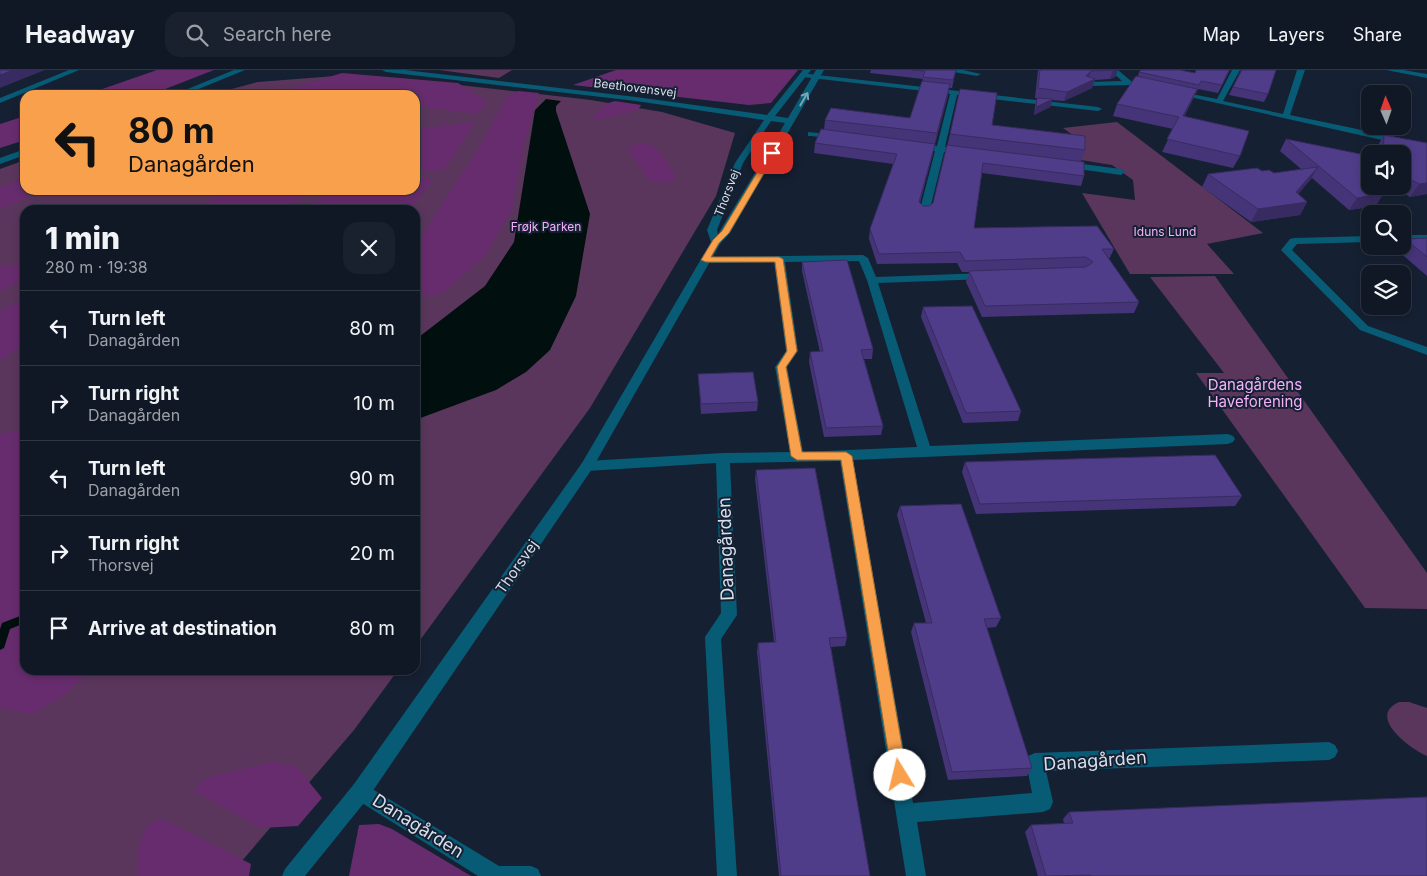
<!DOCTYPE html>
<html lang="en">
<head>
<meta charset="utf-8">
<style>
	:root { --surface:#101826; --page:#19212e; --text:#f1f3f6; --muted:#9ca0a7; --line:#303743 }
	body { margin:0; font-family:Inter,sans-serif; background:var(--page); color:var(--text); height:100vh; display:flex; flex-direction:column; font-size:19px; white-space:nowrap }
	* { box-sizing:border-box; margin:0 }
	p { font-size:16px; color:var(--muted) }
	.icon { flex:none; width:28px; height:28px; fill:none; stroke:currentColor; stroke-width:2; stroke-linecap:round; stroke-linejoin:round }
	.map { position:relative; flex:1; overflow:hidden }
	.side { position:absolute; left:20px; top:135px; width:400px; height:470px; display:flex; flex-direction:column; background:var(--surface); border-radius:15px; box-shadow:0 2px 8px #0003,0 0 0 1px var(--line) }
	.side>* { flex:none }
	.banner { position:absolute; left:20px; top:20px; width:400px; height:105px; border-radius:15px; box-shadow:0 2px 8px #0003,0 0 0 1px var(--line); background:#f8a04b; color:#111; overflow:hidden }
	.needle { width:32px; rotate:358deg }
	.controls { position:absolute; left:1361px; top:15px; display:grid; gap:10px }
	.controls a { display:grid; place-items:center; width:50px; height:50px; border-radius:10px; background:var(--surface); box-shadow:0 2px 8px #0003,0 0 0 1px var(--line); font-size:25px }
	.pin { position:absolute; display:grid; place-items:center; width:42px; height:42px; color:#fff; margin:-21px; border-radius:10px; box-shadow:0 2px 8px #0006 }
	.me { position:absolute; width:55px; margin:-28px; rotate:351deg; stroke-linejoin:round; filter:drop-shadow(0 0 4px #0008) }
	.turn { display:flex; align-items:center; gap:18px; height:105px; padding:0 25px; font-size:22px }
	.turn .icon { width:65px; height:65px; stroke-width:2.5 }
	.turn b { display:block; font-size:35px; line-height:42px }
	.round { display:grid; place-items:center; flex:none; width:52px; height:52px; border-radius:15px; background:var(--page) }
	.summary { display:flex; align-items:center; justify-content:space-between; height:85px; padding:0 25px }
	h1 { font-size:30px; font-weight:800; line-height:38px }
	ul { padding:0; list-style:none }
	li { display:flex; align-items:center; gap:15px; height:75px; padding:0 25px; border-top:1px solid var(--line) }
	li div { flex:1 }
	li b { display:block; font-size:19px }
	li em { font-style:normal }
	header { display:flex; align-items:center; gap:30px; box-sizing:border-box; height:70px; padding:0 25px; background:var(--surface); border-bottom:1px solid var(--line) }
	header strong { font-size:24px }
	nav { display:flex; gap:28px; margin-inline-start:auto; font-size:18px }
	.search { width:350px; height:45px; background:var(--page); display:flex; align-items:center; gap:12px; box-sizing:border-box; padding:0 18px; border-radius:15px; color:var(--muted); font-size:19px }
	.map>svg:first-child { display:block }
	.green { fill:#5a365d }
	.forest { fill:#672c6d }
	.water { fill:#01100f }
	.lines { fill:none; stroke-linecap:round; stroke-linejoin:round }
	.stream { fill:#01100f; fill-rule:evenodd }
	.minor { fill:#075b75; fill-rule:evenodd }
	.tertiary { fill:#075b75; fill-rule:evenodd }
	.wall { fill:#453477 }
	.shaded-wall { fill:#382b61 }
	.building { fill:#503d8a; stroke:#382b61 }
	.oneway { stroke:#79a4b6 }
	.route { fill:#f8a04b; stroke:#a16831 }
	.labels { text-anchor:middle; stroke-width:4; stroke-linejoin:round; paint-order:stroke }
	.far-street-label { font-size:12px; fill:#d7dfeb; stroke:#152032 }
	.far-park-label { font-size:12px; fill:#f5b2fb; stroke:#152032 }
	.park-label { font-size:15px; fill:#f5b2fb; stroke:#152032 }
	.street-label { font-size:15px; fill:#d7dfeb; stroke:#152032 }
	.near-street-label { font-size:18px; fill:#d7dfeb; stroke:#152032 }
</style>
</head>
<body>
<header>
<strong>Headway</strong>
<div class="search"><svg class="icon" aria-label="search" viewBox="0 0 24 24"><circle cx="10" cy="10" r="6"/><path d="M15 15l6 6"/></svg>Search here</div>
<nav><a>Map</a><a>Layers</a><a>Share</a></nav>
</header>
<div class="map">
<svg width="1427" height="806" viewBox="0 0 1427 806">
	<rect width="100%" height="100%" fill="#152032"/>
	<path class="green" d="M439 0H512L499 8Z
		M335 6 415 10 591 30 662 42 735 63 716 126 590 338 415 577V140H25V600H398L354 660 229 806H0V99L25 90V120H415V25H209L258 12Z
		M1117 52 1263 163 1207 174 1234 204H1130L1082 123 1135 130 1133 110 1112 95 1081 90 1082 72 1063 58Z
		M1215 206 1427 503V539L1365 538 1196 303H1224L1150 207Z
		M1399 632H1409L1427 638V686C1411 679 1366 647 1399 632Z"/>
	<path class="forest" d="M157 0H214L150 25H85Z
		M616 0H798L771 33 749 35 573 15Z
		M342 3 458 13 487 31 478 44 415 36V25H270Z
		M518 21 539 23 523 78 512 140 485 185 446 221 433 226 415 222V176L482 73 507 26Z
		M615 31 641 35 638 40 595 51 594 46 605 34Z
		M25 46V70L0 78V54Z
		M475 52 445 99 425 102 415 100V59Z
		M645 73C660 76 668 94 676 107L672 111 656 113 650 111 629 82 630 76Z
		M415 107 428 108 432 112 407 140H298L336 120H415Z
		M25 108V120H47L0 139V117Z
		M228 120H320L279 140 248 137 230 140H191Z
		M0 196H25V208L0 221Z
		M25 228V273L0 291V241Z
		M25 357V600H89L66 624 33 644 0 638V364L22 360Z
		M272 692 297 697 322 728 298 756 261 758 194 721 203 710 212 706Z
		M163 749 251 794 249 806H137C137 785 138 751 163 749Z
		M379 754 392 759 471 806H349L359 755Z"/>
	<path class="water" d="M546 29 561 31 556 36V41L590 144 576 226 550 280 526 302 496 320 415 350V270L485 216 514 172 535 40Z"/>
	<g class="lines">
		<path class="stream" d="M25 544V553L10 559 4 578 0 580V559L2 553Z"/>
		<path class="minor" d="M69 0H79L0 33V28Z
			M942 0H963L981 4 977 6Z
			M1110 0H1118L1131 11 1152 17 1148 19 1129 15 1089 16 1085 14 1089 12 1122 11Z
			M1232 0H1240L1223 31 1283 44 1297 0H1305L1290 45 1400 68 1404 71 1400 74 1172 23 1176 21 1217 29Z
			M800 3 1098 37 1102 39 1098 41 957 25 945 77 964 79 968 82 964 85 944 82 929 143 924 146 919 143 935 81 916 79 912 76 916 73 937 76 950 24 803 7H800Z
			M808 62 838 65 842 67 838 69 811 66H808Z
			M1067 92 1121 99 1125 102 1121 105 1064 97 1063 95Z
			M1402 165H1427V171H1402Z
			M1370 166V172L1297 174 1292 180 1368 256 1427 277V285L1360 260 1281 180 1290 169 1294 168Z
			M863 185 868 188 876 207 986 203 991 206 986 209 878 213 930 376 1228 364 1233 366 1235 369 1233 372 1228 374 853 390 913 733 1032 723 1026 692 1028 686 1035 683 1329 672 1335 675 1338 681 1335 687 1329 690 1046 701 1053 732 1050 739 1043 742 917 752 926 806H906L840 391 730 393 737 545 721 569 737 806H717L705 567 721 543 716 393 587 401 582 399 580 396 582 393 587 391 723 383 790 382 775 297 786 281 774 192 706 193 701 190 706 187ZM859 191 867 210 917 377 803 382 787 297 798 281 785 192Z
			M361 712 499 796H531L538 799 541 806H478L354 728 352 721 354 714Z"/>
		<path class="tertiary" d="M234 0H245L184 25H173Z
			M382 0H405L636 27 767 45 803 0H811L775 46 788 48 816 0H824L730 163 720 174 592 399 368 728 305 806H282L285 799 354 714 582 393 711 172 707 160 735 93 764 50 636 31 386 2ZM771 51 785 53 718 164 717 160 743 93Z
			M1386 0H1403L1427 4V8Z
			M25 79V85L0 94V88Z"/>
	</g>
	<path class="wall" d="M871 0H956L952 18H949L920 133 923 136H929L933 133 950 64 992 55 1085 80 1081 91 1084 106 1081 116 982 103 974 158 1114 179 1109 189 1139 232 1134 243 982 247 966 212 969 202H962L957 193 877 194 869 169 870 159 893 94 814 83 815 73 824 60 825 50 910 48 923 9 870 3Z
		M1038 0H1118L1115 7 1110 9 1095 10 1092 18 1064 31 1052 30 1050 37 1034 45 1035 36 1037 28H1035Z
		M1230 0 1218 23 1198 19 1184 47 1240 86 1233 98 1162 82 1173 59 1113 46 1117 34 1138 6 1139 2 1195 3Z
		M1241 0H1276L1268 24 1264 32 1229 25Z
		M1384 65 1427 73V124L1410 127 1392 116H1402V84H1376L1377 77Z
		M1286 69 1376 136 1349 140 1312 108 1298 124 1307 132 1300 145 1251 152 1202 117 1208 104 1262 101 1274 103 1301 99 1280 81Z
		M1427 168V206L1397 180 1399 176H1402V172L1405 169Z
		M802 192 873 279 872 289H864L883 356 881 365 824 367 809 292 810 282H820L802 201Z
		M923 237 1021 341 1018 351 963 353 921 247Z
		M698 304 758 332 757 341 701 344Z
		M965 392 1242 426 1235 436 976 444 962 402Z
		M756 400 847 567 845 576 831 577 870 806H779L757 581 758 573 774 572 755 409Z
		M900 436 1001 548 996 557 986 558 1032 698 1027 706 948 710 911 562 914 553H926L897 445Z
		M1069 742 1427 806H1038L1025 762 1031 755 1064 754 1063 749Z"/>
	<path class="shaded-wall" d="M13 0H45L0 18V5Z
		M1113 0H1118L1115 7 1110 9Z
		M1091 1 1088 10 1095 9 1092 18 1064 31 1067 22Z
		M950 14 948 26 935 75 937 63Z
		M1197 19 1192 30 1178 58 1183 46Z
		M1053 29 1050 37 1034 45 1036 37Z
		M935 74 933 84 917 143 919 132Z
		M1318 97 1311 109 1289 135 1307 132 1300 145 1251 152 1258 139 1296 122Z
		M1427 113V124L1410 127 1419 114Z
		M1384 123 1376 136 1349 140 1357 128Z"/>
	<path class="building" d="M0 0H13L0 5Z
		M912 0H956L953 10 923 7 925 1Z
		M1040 0H1114L1091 1 1086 6 1095 9 1067 22 1038 18Z
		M1141 0H1180L1195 3 1196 0H1229L1222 15 1201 11 1199 15 1139 2Z
		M1242 0H1276L1268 24 1233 17Z
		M1136 6 1197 19 1183 46 1249 61 1240 86 1167 69 1179 47 1117 34Z
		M922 11 950 14 937 63 825 50 831 38 910 48Z
		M960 19 997 23 992 55 1085 66V80L950 64Z
		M1037 28 1053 29 1036 37Z
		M821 59 935 74 919 132 923 136H929L933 133 947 75 1084 92V106L983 93 974 158 1097 156 1114 179H1102L1139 232 985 236 969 201 1086 197 1093 192 1086 187 965 191 960 182 879 184 870 159 897 84 815 73Z
		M1384 65 1427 73V113L1419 114 1402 105V84H1383Z
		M1286 69 1370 86V116H1385L1384 123 1357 128Z
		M1318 97 1296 122 1307 132 1258 139 1208 104 1257 98 1262 101 1269 100 1274 103Z
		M1427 168V187L1405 169Z
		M847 190 873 279 861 280 883 356 826 358 810 282 823 281 802 192Z
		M972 236 1021 341 966 343 923 237Z
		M753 302 758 332 701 334 698 304Z
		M1215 385 1242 426 980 434 965 392Z
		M815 398 847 567 829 568 870 806H781L758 573 776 572 756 400Z
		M961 434 1001 548 984 549 1032 698 952 702 914 553H932L900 436Z
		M1427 727V806H1091L1090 805 1046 806 1031 755 1073 753 1069 742Z"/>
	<defs><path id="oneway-shaft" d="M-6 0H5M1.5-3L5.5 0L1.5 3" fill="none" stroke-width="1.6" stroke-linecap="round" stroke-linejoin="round" transform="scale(1.25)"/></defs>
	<use class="oneway" href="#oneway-shaft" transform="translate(804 29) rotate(-60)"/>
	<path class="route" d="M770 81 776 83 729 163 719 173 711 187H779L783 189 797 281 786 297 802 382H846L852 386 907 705 905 711 900 713 894 711 892 705 841 390H797L791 386 777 297 787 281 775 192H706L701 190 713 170 722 161Z"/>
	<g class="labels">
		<g class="far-street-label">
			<text transform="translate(635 18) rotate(7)" y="4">Beethovensvej</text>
			<text transform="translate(727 123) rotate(-69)" y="4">Thorsvej</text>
		</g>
		<g class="far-park-label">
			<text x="546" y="161">Frøjk Parken</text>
			<text x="1165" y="166">Iduns Lund</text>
		</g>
		<g class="park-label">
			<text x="1255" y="320">Danagårdens<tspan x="1255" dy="17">Haveforening</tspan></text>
		</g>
		<g class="street-label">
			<text transform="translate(517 497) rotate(-55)" y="5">Thorsvej</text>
		</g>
		<g class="near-street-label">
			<text transform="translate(726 479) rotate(-92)" y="6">Danagården</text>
			<text transform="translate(1095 691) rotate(-4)" y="6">Danagården</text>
			<text transform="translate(418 756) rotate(32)" y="6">Danagården</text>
		</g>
	</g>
</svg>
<div class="controls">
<a><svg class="needle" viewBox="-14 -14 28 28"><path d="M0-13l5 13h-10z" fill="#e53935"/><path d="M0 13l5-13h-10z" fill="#9ca0a7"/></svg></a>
<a><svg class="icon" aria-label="sound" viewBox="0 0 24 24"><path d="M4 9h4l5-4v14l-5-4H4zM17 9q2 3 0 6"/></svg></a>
<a><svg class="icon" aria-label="search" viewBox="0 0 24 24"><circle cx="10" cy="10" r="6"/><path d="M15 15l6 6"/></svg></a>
<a><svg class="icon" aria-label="layers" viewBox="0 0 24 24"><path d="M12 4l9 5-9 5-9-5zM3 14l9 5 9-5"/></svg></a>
</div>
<div class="pin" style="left:772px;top:83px;background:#d93025"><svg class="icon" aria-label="arrive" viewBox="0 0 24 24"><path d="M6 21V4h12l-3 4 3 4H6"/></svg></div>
<svg class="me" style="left:900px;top:705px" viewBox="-20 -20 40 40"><circle r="19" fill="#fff"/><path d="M0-13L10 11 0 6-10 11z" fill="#f8a04b"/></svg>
<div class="banner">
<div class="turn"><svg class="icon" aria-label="left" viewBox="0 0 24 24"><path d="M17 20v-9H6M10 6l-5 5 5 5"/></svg><div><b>80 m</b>Danagården</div></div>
</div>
<section class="side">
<div class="summary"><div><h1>1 min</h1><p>280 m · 19:38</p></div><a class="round"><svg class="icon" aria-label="close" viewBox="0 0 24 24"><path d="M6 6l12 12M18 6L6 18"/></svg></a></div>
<ul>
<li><svg class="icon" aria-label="left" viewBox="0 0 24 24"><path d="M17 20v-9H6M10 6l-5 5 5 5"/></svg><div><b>Turn left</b><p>Danagården</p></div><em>80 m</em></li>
<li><svg class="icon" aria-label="right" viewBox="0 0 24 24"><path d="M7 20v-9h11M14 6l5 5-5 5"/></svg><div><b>Turn right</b><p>Danagården</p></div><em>10 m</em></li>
<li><svg class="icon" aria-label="left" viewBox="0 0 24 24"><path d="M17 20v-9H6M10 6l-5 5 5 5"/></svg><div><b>Turn left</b><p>Danagården</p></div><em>90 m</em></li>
<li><svg class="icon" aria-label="right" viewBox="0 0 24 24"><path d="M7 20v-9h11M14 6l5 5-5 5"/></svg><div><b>Turn right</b><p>Thorsvej</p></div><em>20 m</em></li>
<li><svg class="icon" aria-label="arrive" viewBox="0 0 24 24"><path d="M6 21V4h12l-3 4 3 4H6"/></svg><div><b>Arrive at destination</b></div><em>80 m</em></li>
</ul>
</section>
</div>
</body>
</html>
